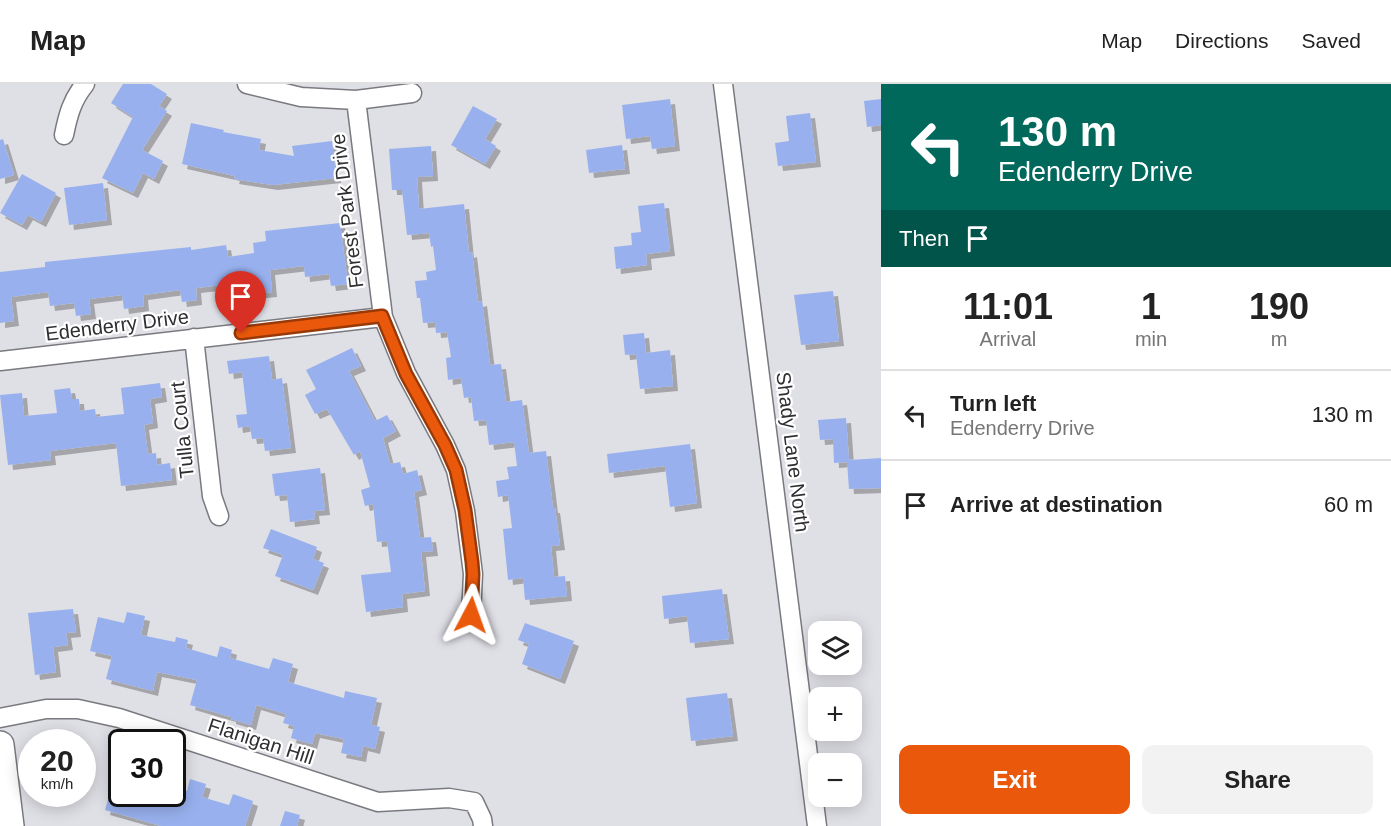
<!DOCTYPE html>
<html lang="en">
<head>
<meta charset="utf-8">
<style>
	:root { --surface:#fff; --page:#f2f2f2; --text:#222; --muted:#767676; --line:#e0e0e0; --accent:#ea580c }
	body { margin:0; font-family:Helvetica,sans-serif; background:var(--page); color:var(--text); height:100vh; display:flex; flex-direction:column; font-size:22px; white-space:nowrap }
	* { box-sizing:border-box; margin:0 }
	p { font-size:20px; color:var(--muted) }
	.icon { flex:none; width:33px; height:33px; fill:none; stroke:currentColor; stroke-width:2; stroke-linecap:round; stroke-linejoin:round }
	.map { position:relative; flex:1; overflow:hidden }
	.details { display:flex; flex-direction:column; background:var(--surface); width:510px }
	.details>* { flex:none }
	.banner { background:#00695c; color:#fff; overflow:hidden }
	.tools { position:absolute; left:808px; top:537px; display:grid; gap:12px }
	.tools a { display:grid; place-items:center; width:54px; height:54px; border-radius:12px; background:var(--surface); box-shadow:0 3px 15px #0003; font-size:30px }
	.speed { position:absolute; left:18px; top:645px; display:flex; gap:12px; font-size:30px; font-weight:700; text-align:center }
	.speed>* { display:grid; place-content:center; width:78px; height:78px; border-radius:50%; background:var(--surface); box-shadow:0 3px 15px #0003; line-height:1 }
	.speed small { font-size:15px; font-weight:400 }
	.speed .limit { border:3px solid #111; border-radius:9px; background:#fff; color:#111 }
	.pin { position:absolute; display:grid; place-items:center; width:51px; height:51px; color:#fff; margin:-62px -26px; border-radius:50% 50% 50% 0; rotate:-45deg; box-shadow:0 0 6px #0007 }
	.pin .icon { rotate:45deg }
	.me { position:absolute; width:66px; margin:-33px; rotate:4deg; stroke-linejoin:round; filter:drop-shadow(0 0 4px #0008) }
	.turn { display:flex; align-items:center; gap:21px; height:126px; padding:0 18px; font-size:27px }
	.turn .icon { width:78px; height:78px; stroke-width:2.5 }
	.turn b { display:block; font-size:42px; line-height:51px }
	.then { display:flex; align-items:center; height:57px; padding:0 18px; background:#0003; gap:12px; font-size:22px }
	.eta { display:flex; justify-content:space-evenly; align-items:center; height:102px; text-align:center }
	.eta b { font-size:36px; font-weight:600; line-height:42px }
	.action { display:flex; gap:12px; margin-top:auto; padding:12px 18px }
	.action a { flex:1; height:69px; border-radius:12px; background:var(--accent); color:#fff; font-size:24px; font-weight:600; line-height:69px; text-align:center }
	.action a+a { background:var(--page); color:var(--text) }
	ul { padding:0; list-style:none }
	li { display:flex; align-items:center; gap:18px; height:90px; padding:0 18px; border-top:2px solid var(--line) }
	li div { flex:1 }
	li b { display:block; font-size:22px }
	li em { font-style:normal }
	header { display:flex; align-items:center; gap:36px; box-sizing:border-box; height:84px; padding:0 30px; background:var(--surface); border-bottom:2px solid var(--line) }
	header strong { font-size:28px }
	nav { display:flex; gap:33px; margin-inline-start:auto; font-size:21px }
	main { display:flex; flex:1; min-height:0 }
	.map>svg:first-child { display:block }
	.building { fill:#98b1ee; filter:url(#shadow) }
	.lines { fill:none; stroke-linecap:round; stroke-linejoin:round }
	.street-casing { stroke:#79797f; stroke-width:21 }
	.secondary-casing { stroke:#79797f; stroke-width:30 }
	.street { stroke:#fff; stroke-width:18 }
	.secondary { stroke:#fff; stroke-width:27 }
	.route-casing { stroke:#983908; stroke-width:15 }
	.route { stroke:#ea580c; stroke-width:10 }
	.labels { text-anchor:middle; stroke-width:4.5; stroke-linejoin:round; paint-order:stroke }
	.street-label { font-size:20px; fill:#2f2f32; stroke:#fff }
</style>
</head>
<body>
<header>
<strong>Map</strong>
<nav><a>Map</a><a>Directions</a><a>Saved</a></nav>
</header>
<main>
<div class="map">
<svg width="881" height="742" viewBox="0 0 881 742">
	<defs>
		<filter id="shadow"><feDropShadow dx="5" dy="5" stdDeviation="0" flood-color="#0004"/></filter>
	</defs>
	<rect width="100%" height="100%" fill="#dfdfe6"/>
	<path class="building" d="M123 0H151L167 10 159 22 167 27 142 66 163 77 154 95 143 89 133 109 102 94 133 33 111 19Z
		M670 15 675 62 652 65 650 52 626 55 622 21Z
		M881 15V41L867 43 864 17Z
		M473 22 497 35 485 55 496 62 485 80 451 61Z
		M810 29 816 78 778 82 775 59 789 57 786 32Z
		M191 39 224 46 223 48 261 55 259 66 294 72 292 62 332 57 336 94 273 101 234 95 235 92 182 80Z
		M3 55 14 91 0 95V56Z
		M622 61 625 85 589 89 586 66Z
		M431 62 433 92 417 93 419 125 464 120 469 169 472 168 478 218 482 217 490 281 501 280 506 318 522 316 529 369 546 367 553 424H555L560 461 551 462 554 493 565 492 567 512 525 516 523 494 508 496 503 445 512 444 508 411 498 413 496 397 509 395 507 383 517 382 514 358 489 361 486 336 474 337 471 313 464 314 461 294 448 296 446 274 451 273 447 248 436 249 435 238 423 239 420 214H417L415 197 427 196 426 188 436 186 433 162 431 163 429 149 407 151 402 106H392L389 65Z
		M22 90 56 109 41 138 28 131 22 141 0 129Z
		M103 99 107 136 69 141 64 104Z
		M664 119 670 167 646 170 647 181 616 185 614 163 632 161 631 149 641 148 638 122Z
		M340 139 348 200 331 202 329 190 305 193 304 182 270 186 272 208 232 212 230 200 196 204 197 216 182 218 180 206 143 211 144 222 124 225 122 211 89 215 91 230 76 232 74 219 50 222 48 208 11 213 14 237 0 239V188L45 183V178L191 163V166L226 161 228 173 254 169 253 159 266 157 265 147Z
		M833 207 839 257 801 261 794 211Z
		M644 249 646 269 670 266 673 302 640 305 636 270 625 271 623 251Z
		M352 264 361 282 349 287 365 318 375 337 387 331 396 347 383 354 390 380 400 378 403 390 417 386 422 406 414 408 420 454 431 453 433 467 421 468 425 507 402 510 403 523 366 528 361 491 391 488 387 457 377 458 373 420 365 422 361 406 370 403 360 367 354 371 327 325 315 330 305 311 316 305 306 286Z
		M269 272 272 296 282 294 291 364 265 367 263 354 252 355 250 342 238 344 236 331 247 330 242 288 229 290 227 277Z
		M160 299 162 313 150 315 153 339 144 341 148 370 156 369 157 381 170 379 172 396 121 402 116 359 50 367 51 376 8 381 0 311 22 309 24 332 57 329 54 306 70 304 72 315H79L80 327 95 325 96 333 124 330 121 304Z
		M846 334 849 376 881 374V404L849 405 847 378 834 379 833 355 820 356 818 336Z
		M690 360 697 419 670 423 665 382 609 389 607 370Z
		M320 384 325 426 314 427 315 435 290 438 287 411 275 412 272 390Z
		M271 445 317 463 313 475 324 479 313 506 275 492 283 471 263 464Z
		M722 505 729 555 690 559 687 532 664 535 662 512Z
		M73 525 76 548 66 549 68 561 53 563 56 588 35 591 28 529Z
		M127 528 145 532 141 551 175 558 176 553 188 556 186 564 217 573 220 562 232 566 230 574 269 585 273 574 293 580 288 598 344 614 345 607 377 614 371 641 380 643 375 665 363 662 361 673 341 669 344 655 315 649 312 660 291 654 294 642 283 639 286 630 256 621 251 641 231 635V633L190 621 197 596 157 588 153 607 106 595 112 572 90 567 98 533 124 539Z
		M525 539 574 557 560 595 522 580 529 560 518 556Z
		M727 609 733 652 691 657 686 614Z
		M118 680 122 681V710H172V702L187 707 190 695 206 700 202 713 229 721 233 710 253 717 245 742H161L105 726Z
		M285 727 300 731 297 742H280Z"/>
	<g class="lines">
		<g class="street-casing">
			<path id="street" d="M247 0 301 13 356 16 412 9
				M723 0 817 742
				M356 16 383 233 406 289 445 361 456 386 465 427 473 490 471 531
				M64 51C68 31 72 16 85 0
				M194 254 212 412 219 432
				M0 277 383 233
				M0 634 46 625H78L119 634 378 718 449 714 474 718 482 735 483 742"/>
		</g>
		<g class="secondary-casing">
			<path id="secondary" d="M0 661 10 742"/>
		</g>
		<use href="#street" class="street"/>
		<use href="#secondary" class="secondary"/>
	</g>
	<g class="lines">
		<g class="route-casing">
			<path id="route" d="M241 249 382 232 406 290 445 361 456 386 465 426 472 478 473 490 471 531"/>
		</g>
		<use href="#route" class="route"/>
	</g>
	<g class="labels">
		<g class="street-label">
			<text transform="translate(347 127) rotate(-97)" y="7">Forest Park Drive</text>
			<text transform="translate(117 241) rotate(-7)" y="7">Edenderry Drive</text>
			<text transform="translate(182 346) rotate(-96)" y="7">Tulla Court</text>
			<text transform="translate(793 368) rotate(83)" y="7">Shady Lane North</text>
			<text transform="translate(261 657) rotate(18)" y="7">Flanigan Hill</text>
		</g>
	</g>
</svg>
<div class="tools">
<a><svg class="icon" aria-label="layers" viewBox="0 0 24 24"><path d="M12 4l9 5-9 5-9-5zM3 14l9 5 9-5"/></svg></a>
<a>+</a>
<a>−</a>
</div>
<div class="speed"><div>20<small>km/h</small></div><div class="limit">30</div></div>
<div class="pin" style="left:241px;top:249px;background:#d93025"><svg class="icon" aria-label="arrive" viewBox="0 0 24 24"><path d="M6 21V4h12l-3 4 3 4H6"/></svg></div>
<svg class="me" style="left:471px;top:531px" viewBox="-20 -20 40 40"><path d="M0-17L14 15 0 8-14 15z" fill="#ea580c" stroke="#fff" stroke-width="4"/></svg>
</div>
<section class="details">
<div class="banner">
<div class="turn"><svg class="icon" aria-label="left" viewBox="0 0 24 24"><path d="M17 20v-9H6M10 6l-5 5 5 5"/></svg><div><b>130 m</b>Edenderry Drive</div></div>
<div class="then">Then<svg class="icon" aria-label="arrive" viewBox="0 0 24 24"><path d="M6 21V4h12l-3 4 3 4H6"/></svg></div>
</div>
<div class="eta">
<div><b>11:01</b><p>Arrival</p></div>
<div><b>1</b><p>min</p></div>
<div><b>190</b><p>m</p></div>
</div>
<ul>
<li><svg class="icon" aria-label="left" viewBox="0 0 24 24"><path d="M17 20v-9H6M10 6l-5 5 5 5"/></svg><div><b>Turn left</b><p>Edenderry Drive</p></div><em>130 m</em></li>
<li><svg class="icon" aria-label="arrive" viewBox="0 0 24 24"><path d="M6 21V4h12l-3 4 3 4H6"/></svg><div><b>Arrive at destination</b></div><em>60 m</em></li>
</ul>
<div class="action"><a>Exit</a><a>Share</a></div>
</section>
</main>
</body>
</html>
